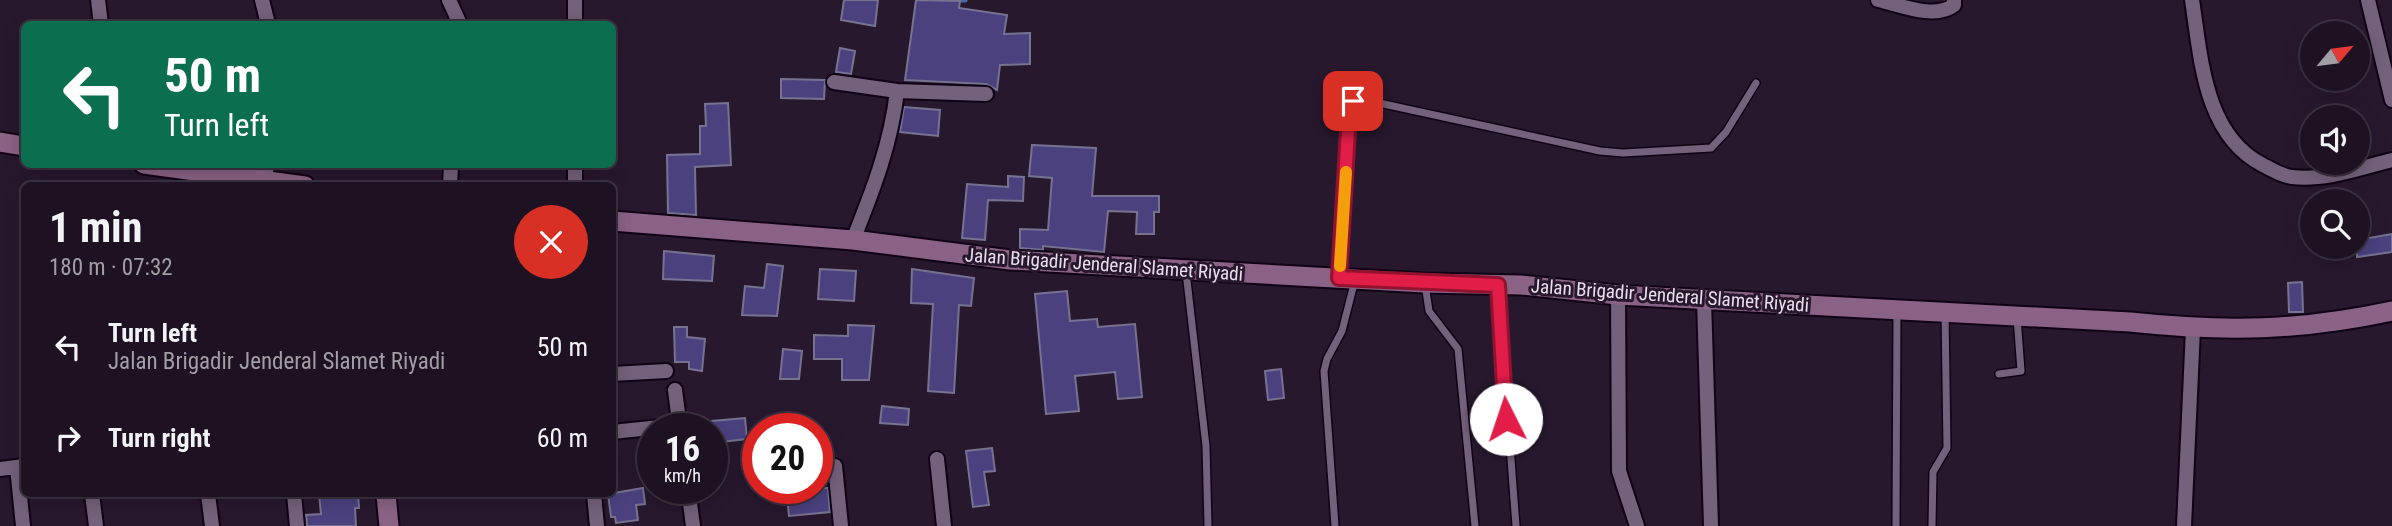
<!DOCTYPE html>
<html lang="en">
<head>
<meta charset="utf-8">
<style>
	:root { --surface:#1e1222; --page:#2b202f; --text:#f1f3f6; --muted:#a19ea5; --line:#3c3240 }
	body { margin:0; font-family:"Roboto Condensed",sans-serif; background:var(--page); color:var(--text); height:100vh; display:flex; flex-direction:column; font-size:26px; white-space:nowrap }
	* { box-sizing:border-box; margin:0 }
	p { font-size:23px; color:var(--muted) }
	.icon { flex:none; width:38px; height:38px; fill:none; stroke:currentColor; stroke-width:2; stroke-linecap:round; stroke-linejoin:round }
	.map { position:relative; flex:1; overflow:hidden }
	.sheet { position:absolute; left:21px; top:182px; width:595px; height:315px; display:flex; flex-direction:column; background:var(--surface); border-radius:10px; box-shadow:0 4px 18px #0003,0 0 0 2px var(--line) }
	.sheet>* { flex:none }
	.banner { position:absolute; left:21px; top:21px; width:595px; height:147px; border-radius:10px; box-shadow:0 4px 18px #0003,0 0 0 2px var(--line); background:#0b6e4f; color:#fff; overflow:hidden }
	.needle { width:46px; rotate:61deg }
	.tools { position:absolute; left:2300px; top:21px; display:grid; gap:14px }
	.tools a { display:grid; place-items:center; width:70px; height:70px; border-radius:50%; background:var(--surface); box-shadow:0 4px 18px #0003,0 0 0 2px var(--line); font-size:35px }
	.speed { position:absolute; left:637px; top:413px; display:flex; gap:14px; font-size:35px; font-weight:700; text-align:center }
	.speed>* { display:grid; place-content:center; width:91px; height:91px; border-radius:50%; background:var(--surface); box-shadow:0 4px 18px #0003,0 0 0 2px var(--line); line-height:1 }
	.speed small { font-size:18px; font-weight:400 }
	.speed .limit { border:10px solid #d22; background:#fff; color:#111 }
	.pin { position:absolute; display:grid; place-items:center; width:60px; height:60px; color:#fff; margin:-30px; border-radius:14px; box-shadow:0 4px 10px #0006 }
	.me { position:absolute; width:77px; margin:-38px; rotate:356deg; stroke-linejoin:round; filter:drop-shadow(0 0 5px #0008) }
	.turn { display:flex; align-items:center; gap:24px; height:147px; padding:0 28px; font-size:32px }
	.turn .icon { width:91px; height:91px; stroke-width:2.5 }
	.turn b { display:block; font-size:49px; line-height:60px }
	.round { display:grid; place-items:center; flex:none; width:74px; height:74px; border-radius:37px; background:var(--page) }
	.headline { display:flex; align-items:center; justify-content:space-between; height:119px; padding:0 28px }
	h1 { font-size:42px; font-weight:700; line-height:52px }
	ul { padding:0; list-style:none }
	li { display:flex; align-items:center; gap:21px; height:91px; padding:0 28px }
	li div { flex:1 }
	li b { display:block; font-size:26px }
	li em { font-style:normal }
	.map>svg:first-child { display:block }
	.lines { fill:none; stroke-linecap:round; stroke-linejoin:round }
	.stream { stroke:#4869a4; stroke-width:5 }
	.building { fill:#4b417f; stroke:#767391; stroke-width:2 }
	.service-casing { stroke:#100315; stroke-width:10 }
	.minor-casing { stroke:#100315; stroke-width:18 }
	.secondary-casing { stroke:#100315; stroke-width:23 }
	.service { stroke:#74617b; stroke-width:7 }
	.minor { stroke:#74617b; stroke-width:14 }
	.secondary { stroke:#8a6285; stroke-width:19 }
	.route-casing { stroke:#92132f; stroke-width:18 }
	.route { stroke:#e11d48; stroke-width:12 }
	.slow { stroke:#f59e0b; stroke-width:12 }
	.labels { text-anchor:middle; stroke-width:6; stroke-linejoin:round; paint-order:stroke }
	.street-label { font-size:19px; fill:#e9deed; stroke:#28182e }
</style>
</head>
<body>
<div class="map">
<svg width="2392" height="526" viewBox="0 0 2392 526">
	<rect width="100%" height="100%" fill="#28182e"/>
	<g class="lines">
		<path class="stream" d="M959 0H965"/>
	</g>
	<path class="building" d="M844 0H878L875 26 841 20Z
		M916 0 960 1 959 8 1007 15 1004 34 1030 33V64L1000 65 997 90 986 84 905 80Z
		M840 48 855 51 851 74 836 72Z
		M781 79 825 80 824 99 781 98Z
		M728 103 731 165 695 167 696 215 668 213 667 155 700 154V126H706L705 104Z
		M904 107 940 110 938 136 900 132Z
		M1032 145 1096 148 1092 196H1159V212H1154V234H1136L1137 212 1108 211 1104 252 1043 246V250L1020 248V229L1048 230 1052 178 1029 176Z
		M1008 176 1024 177 1023 201 988 200 985 240 962 238 967 184 1008 187Z
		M2392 234V252L2357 257V240Z
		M664 251 714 256 712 281 663 279Z
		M767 264 783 266 777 316 742 315 745 286 764 288Z
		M820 269 856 271 854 301 818 299Z
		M912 269 974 278 971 306 959 305 954 393 928 391 933 304 911 303Z
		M2302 282 2303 312H2289L2288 283Z
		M1067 291 1070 321 1097 319 1098 327 1135 324 1142 397 1118 399 1115 372 1075 376 1079 411 1046 414 1035 294Z
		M848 325 874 326 869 380H842V359H814V335L848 336Z
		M674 327H687V337L705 339 702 371 689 369V362H675Z
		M783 349 802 351 799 379H780Z
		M1281 369 1284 398 1268 400 1265 371Z
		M882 406 909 409 908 425 880 423Z
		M745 418 747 439 712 443V421Z
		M992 448 995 471 984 472 989 505 973 507 966 451Z
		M643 488 645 504 636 505 638 520 616 523 615 517H611L608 494Z
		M786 488H828L830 512 789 516Z
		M319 494H358L359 508H355L356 526H307L306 515 321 514Z"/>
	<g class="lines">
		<g class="service-casing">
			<path id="service" d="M1186 272 1206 446 1208 526
				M1339 277 1349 114 1356 98 1600 151 1623 153 1711 148 1726 132 1756 83
				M1425 284 1429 311 1458 349 1475 526
				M1498 286 1516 526
				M1999 374 2021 371 2017 317
				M1335 526 1324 371 1327 359 1342 331 1355 280
				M1896 526 1897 311
				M1932 526 1933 472 1947 448 1945 312"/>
		</g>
		<g class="minor-casing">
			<path id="minor" d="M98 0 101 24
				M262 0 268 24
				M449 0 460 24
				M575 0V24
				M1878 0C1900 5 1935 20 1954 5V0
				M2192 0C2201 58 2204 135 2263 165 2272 170 2282 176 2292 177 2325 181 2360 168 2392 160
				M2368 0 2392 100
				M834 82 897 91 986 94
				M575 164V186
				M265 181 267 164
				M450 186 451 164
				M853 240C873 190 891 144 897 91
				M1618 295 1619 471 1637 526
				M1704 300 1711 526
				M612 374 666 371
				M675 390 680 429
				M612 432 680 425
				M937 459 944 526
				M835 466 841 526
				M17 467 23 526
				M0 469 24 466
				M688 488 693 526
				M92 494 96 526
				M208 494 212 526
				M294 494 297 526
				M594 494 597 526
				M2184 526 2193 329"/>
		</g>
		<g class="secondary-casing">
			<path id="secondary" d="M0 142 24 146
				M144 164 305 186
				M612 221 853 240 1010 260 1425 283 1521 285 1618 295 2130 322C2225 332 2299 331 2392 311
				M386 494 389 526"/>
		</g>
		<use href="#service" class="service"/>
		<use href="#minor" class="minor"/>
		<use href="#secondary" class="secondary"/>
	</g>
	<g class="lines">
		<g class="route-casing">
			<path id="route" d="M1353 101 1349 114 1339 278 1498 285 1506 419"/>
		</g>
		<use href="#route" class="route"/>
		<path class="slow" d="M1340 266 1346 172"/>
	</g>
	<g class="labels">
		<g class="street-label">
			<text transform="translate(1104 264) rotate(4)" y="7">Jalan Brigadir Jenderal Slamet Riyadi</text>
			<text transform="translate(1670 295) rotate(4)" y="7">Jalan Brigadir Jenderal Slamet Riyadi</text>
		</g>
	</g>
</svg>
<div class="tools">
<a><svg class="needle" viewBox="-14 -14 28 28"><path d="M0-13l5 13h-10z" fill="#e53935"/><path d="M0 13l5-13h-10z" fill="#a19ea5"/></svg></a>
<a><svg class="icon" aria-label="sound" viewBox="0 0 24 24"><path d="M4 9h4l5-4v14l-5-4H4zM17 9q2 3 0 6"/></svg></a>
<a><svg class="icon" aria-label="search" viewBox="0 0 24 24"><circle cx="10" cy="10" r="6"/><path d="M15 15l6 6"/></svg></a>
</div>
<div class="speed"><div>16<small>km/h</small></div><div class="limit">20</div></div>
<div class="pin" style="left:1353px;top:101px;background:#d93025"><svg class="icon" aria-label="arrive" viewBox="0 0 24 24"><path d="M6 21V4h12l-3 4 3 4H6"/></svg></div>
<svg class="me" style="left:1506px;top:419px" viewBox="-20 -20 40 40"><circle r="19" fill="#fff"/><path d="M0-13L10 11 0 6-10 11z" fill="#e11d48"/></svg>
<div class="banner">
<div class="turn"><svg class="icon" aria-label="left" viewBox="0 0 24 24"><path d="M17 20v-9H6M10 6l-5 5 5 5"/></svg><div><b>50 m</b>Turn left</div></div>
</div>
<section class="sheet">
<div class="headline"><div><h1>1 min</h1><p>180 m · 07:32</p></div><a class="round" style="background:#d93025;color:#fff"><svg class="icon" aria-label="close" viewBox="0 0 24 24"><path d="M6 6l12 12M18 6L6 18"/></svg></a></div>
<ul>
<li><svg class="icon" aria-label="left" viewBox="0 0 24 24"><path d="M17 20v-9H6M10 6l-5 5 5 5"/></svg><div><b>Turn left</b><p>Jalan Brigadir Jenderal Slamet Riyadi</p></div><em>50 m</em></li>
<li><svg class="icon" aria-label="right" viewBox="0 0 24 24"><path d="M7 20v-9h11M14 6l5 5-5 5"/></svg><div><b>Turn right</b></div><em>60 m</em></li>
</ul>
</section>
</div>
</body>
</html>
